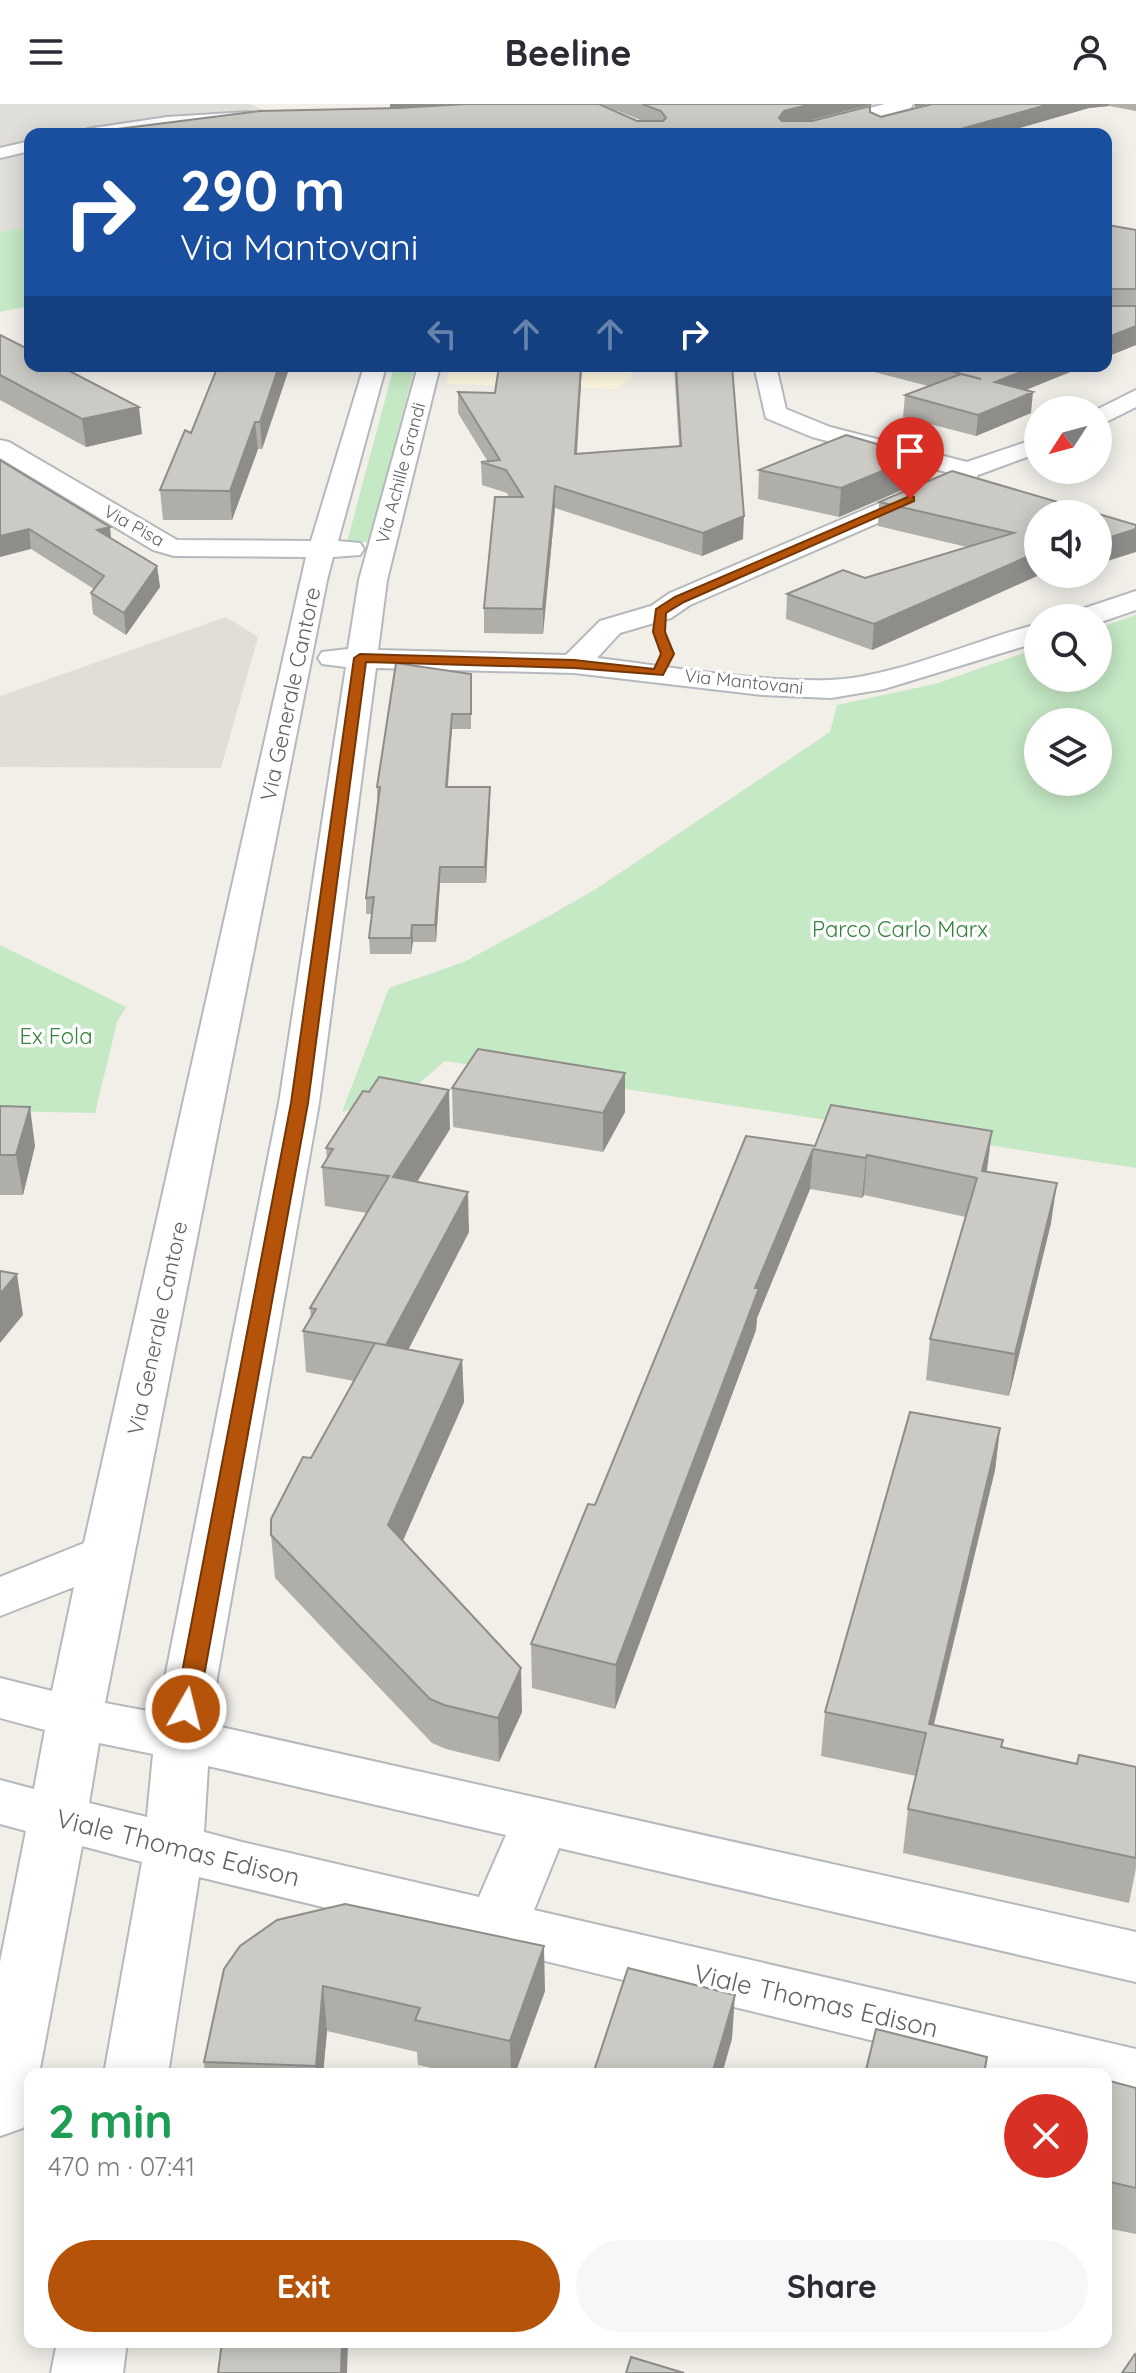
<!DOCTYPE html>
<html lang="en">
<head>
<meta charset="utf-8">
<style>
	:root { --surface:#fff; --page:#f7f7f7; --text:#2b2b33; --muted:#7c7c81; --accent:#b45309 }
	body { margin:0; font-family:Quicksand,sans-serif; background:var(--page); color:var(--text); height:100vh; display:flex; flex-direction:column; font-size:30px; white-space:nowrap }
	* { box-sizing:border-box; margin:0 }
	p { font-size:26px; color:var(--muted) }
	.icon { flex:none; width:44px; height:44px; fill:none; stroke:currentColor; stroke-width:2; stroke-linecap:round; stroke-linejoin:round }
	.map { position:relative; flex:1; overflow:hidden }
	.drawer { position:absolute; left:24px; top:1964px; width:1088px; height:280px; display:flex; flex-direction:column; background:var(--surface); border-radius:16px; box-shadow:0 4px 20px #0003 }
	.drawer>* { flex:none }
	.top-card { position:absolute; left:24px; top:24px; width:1088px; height:244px; border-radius:16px; box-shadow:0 4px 20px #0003; background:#1a4fa0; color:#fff; overflow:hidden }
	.needle { width:52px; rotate:234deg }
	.controls { position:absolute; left:1024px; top:292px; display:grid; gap:16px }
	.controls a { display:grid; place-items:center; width:88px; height:88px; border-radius:50%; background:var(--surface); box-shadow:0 4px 20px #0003; font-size:40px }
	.pin { position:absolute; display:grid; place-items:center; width:68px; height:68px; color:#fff; margin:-82px -34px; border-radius:50% 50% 50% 0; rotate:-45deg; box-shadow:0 0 8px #0007 }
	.pin .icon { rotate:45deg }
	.me { position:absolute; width:88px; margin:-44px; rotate:8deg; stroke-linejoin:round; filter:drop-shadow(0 0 6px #0008) }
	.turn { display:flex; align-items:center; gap:28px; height:168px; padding:0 24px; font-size:36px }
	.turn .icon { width:104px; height:104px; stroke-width:2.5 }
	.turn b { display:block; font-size:56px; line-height:68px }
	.lanes { display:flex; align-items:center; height:76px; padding:0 24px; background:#0003; justify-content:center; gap:40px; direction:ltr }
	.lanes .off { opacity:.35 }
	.round { display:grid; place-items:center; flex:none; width:84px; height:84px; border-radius:42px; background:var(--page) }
	.headline { display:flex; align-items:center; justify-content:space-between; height:136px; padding:0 24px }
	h1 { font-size:48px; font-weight:800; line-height:60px; color:#1e9e55 }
	.action { display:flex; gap:16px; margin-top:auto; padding:16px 24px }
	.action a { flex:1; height:92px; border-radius:48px; background:var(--accent); color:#fff; font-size:32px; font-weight:800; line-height:92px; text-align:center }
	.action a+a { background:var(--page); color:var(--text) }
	header { display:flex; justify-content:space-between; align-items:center; height:104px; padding:0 24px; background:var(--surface); font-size:36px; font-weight:800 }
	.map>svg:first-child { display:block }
	.commercial { fill:#fef7e0 }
	.industrial { fill:#e0deda }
	.education { fill:#e1ded6 }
	.green { fill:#c5e8c5; fill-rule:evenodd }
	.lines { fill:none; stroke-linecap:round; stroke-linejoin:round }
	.minor-casing { stroke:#b5b8bc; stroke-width:4 }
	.minor { fill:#fff; fill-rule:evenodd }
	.wall { fill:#afaea9 }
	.shaded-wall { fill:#8f8d8a }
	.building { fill:#cccac5; stroke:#8f8d8a; stroke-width:2 }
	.route { fill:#b45309; stroke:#753606; stroke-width:2 }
	.labels { text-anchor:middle; stroke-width:7; stroke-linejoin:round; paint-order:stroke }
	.far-street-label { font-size:18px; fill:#5f6368; stroke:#fff }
	.street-label { font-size:22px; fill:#5f6368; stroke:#fff }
	.park-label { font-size:22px; fill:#348238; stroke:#fff }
	.near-street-label { font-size:26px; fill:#5f6368; stroke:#fff }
</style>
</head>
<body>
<header><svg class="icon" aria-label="menu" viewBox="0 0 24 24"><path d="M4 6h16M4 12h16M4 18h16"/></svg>Beeline<svg class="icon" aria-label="person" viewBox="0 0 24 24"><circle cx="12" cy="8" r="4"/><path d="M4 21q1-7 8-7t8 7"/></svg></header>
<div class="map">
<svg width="1136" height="2269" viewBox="0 0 1136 2269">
	<rect width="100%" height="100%" fill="#f1efe8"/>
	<path class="commercial" d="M449 262H747L748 267 632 266 631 275 617 285 447 280Z"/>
	<path class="industrial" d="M0 0H249L281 12 107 30H30V123L0 128Z"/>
	<path class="education" d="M226 513 258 533 221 664 0 663V592Z"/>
	<path class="green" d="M30 123V202L0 208V128Z
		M394 262H415L369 438H347Z
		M1136 511V1064L445 957 410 987 342 1008 389 884 464 858 549 812 596 785 830 628 837 601 935 580 1038 544V574H1098V524ZM1038 618H1098V678H1038Z
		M0 841 126 903 117 918 95 1009 0 1007Z"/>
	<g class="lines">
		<g class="minor-casing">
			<path id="minor" d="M885 0H913L911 4 810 30H781L784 26Z
				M248 8 254 9 256 13 254 17 121 30H78L87 25 167 13Z
				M30 37V47L0 54V44Z
				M364 262H386L338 437 360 439 364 445 360 451 333 453 327 476 105 1599 158 1609 279 999 346 563 322 560 318 554 322 548 348 545 359 476 418 262H440L387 476 378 546 566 551 600 517 651 502 670 489 950 369 812 333 766 314 754 262H776L786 305 830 323 967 358 1038 334V349L978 371 974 377 690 501 671 514 620 529 597 554C673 563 753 578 830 576 893 574 975 536 1038 520V538L884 585 831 594 762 591 574 569 376 564 319 999 217 1574 212 1621 1136 1828V1878L559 1744 534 1806 1136 1945V2001L1106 1993V1970H1010L199 1773 168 1970H104L142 1758 82 1742 39 1970H30V2009L23 2024 0 2032V1858L26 1727 0 1720V1676L34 1685 45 1626 0 1614V1574L52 1587 74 1483 0 1512V1473L84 1439 306 453 174 452 153 446 0 354V336L9 338 177 436 311 437ZM99 1639 153 1650 147 1713 89 1699ZM208 1662 506 1731 479 1793 242 1738 204 1728Z
				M1136 286V303L1098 322 1096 306Z
				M1136 487V506L1098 519V514H1068L1073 508Z
				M57 2238H127L123 2269H51Z"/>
		</g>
		<use href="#minor" class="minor"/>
	</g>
	<path class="wall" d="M390 0H454L394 4 637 17H643L600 0H873L808 17 870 8 881 13 932 0H1136V7L1109 2 1089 4 999 30H78L390 4Z
		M1108 121 1136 126V241L1106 253Z
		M0 231 142 330 86 343 0 296Z
		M218 262H290L262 345H258L232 416H163L160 386 191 329Z
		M499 262H582L577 350 679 342 674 262H732L743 435 702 452 555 404 543 530 484 529V504L509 393 507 389 482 381 481 358H488L458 309V288L495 289Z
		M851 262H1085L1026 286 1031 309 976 332 903 313 905 291 928 282Z
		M918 352 916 380 839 413 758 395 759 366Z
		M0 356 111 434 157 462 160 483 126 531 93 510 91 489 94 485 31 445Z
		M879 398 1038 410 1037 472 872 546 786 515 787 490 865 474 967 443 878 422Z
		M471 570V625H452L448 683H490V698L486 779H440L436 838H413L411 850H370L369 834 372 810H366V794L377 698V683Z
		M625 969V1008L603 1048 453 1023 452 984Z
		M0 1002 35 1042 23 1091H0Z
		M450 1025 417 1078 469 1128 408 1246 462 1256 464 1298 403 1436 522 1608 499 1658 446 1645 432 1639 275 1474 271 1431 311 1354 354 1277 306 1268 303 1227 311 1214 310 1204 367 1109 325 1102 322 1063 327 1055 326 1044Z
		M746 1032 987 1067 1051 1119 1009 1292 926 1276 930 1235 966 1113 864 1091 862 1094 810 1085 757 1214 756 1226 615 1605 532 1584 531 1540 595 1401Z
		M1000 1324 995 1366 934 1621 1002 1644 1077 1660 1136 1663V1764L1129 1799 903 1749 908 1705 916 1672 821 1652 825 1608Z
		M224 1865 545 1887 515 1970H459L418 1961 417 1948 327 1927 323 1970H205L204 1958Z
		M1106 1976 1136 1984V2130L1106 2124Z"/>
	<path class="shaded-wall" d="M390 0H454L390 5Z
		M812 0H873L783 23 779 14 784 7Z
		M915 0H928L915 3Z
		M1050 0H1109V2L1089 4 999 30H943Z
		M1136 222V241L1106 253V234Z
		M279 262H290L262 345 260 318Z
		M581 262H582L575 372V350Z
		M1036 262H1085L993 299 995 278Z
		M1033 288 1031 309 976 332 978 311Z
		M139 303 142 330 86 343 82 315Z
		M255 318 258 345 232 416 230 387Z
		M918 352 916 380 839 413 841 384Z
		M555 382V404L543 530V505Z
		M744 412 743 435 702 452 703 429Z
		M110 423 112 443 97 426Z
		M29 425 31 445 0 453V432Z
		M1136 425V448L1098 460V437Z
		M1038 448 1037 472 872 546 874 520Z
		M157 462 160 483 126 531 124 509Z
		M452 610V625L446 699V683Z
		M490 683V698L486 779 485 763Z
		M440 763V779L436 838 435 821Z
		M412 821 413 838 411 850V834Z
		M625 969V1008L603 1048V1009Z
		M449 986 450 1025 395 1113 393 1073Z
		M30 1003 35 1042 23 1091 16 1051Z
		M992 1027 987 1066 978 1106 982 1067Z
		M813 1045 810 1085 757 1214 756 1226 615 1605 616 1561 755 1184Z
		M867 1051 864 1091 862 1094 866 1054Z
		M1057 1079 1051 1119 1009 1292 1015 1250Z
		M468 1088 469 1128 389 1283 386 1241Z
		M17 1170 23 1211 0 1239V1190Z
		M462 1256 464 1298 391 1464 388 1421Z
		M1000 1324 995 1366 923 1664 929 1620Z
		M521 1564 522 1608 499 1658 498 1614Z
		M544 1842 545 1887 515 1970H511L510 1937Z
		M323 1882 327 1927 323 1970H316V1962Z
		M735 1891 732 1935 722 1970H712Z
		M342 2238H348L347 2269H341Z"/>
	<path class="building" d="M466 0H599L637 17H663L666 14 661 7 642 0H812L784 7 779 14 782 17H812L870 2V8L881 13 932 0H1050L943 30H78L260 7 398 4Z
		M1106 118 1108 121 1136 126V185H1106V202H1136V222L1106 234Z
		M0 231 30 246V262H60L139 303 82 315 0 271Z
		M218 262H279L260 318H255L230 387 160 386 185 326 191 329Z
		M499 262H581L575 350 681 342 676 262H732L744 412 703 429 555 382 543 505 484 504 495 393H523L506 366 481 358 500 356 458 288 495 289Z
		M931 262H1036L995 278 1033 288 978 311 905 291 961 270 981 275Z
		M846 331 918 352 841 384 759 366Z
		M0 356 110 423 97 426 157 462 124 509 91 489 104 472 29 425 0 432Z
		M952 367 1136 421V425L1098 437V410H1038V434H1035L1038 441V448L874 520 787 490 843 466 865 474 1014 429 879 398Z
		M396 559 471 570V610H452L446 683H490L485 763H440L435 821H412L411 834H369L374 793 366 794 380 683H377Z
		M478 945 625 969 603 1009 452 984Z
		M379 973 449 986 393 1073 468 1088 386 1241 303 1227 316 1205 310 1204 389 1072 322 1063 333 1045 326 1044 363 987 369 988Z
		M831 1001 992 1027 982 1067 1057 1079 1015 1250 930 1235 977 1074 867 1051 866 1054 813 1045 755 1184H759L616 1561 531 1540 588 1400 595 1401 746 1032 815 1042Z
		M0 1002 30 1003 16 1051H0Z
		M0 1167 17 1170 0 1190Z
		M375 1239 462 1256 388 1421 521 1564 498 1614 444 1601 430 1595 271 1431V1415L303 1353 311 1354Z
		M910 1308 1000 1324 929 1620 1003 1636 1001 1643 1077 1660 1079 1651 1136 1663V1754L908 1705 926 1629 825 1608Z
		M345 1800 544 1842 510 1937 415 1916 420 1904 323 1882 316 1962 204 1958 224 1865 240 1842 277 1816Z
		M628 1864 735 1891 712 1970H593Z
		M876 1925 987 1953 984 1970H865Z
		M1106 1976 1136 1984V2084L1106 2077Z
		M222 2238H342L341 2269H218Z
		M1135 2250 1136 2251V2269H1122Z
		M631 2253 684 2269H626Z"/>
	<path class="route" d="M910 392 914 393V397L684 498 666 509 665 528 674 550 663 571 574 564 366 558 308 999 198 1605 194 1611 186 1613 178 1611 175 1605 291 999 354 554 360 550 574 556 654 565 661 550 653 528 656 505 675 493Z"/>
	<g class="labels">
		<g class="far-street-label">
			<text transform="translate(401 369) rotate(-75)" y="6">Via Achille Grandi</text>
			<text transform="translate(134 422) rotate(29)" y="6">Via Pisa</text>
			<text transform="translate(744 578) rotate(6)" y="6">Via Mantovani</text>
		</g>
		<g class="street-label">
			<text transform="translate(290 590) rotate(-78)" y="8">Via Generale Cantore</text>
			<text transform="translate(157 1224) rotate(-78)" y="8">Via Generale Cantore</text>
		</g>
		<g class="park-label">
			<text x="900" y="833">Parco Carlo Marx</text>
			<text x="56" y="940">Ex Fola</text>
		</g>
		<g class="near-street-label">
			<text transform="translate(178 1744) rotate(14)" y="9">Viale Thomas Edison</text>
			<text transform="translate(816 1897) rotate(13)" y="9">Viale Thomas Edison</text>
		</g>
	</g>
</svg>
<div class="controls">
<a><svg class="needle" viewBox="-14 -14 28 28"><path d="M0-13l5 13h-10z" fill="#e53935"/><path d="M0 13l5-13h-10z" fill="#7c7c81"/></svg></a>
<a><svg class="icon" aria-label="sound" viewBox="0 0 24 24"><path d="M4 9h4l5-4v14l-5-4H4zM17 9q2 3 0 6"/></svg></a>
<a><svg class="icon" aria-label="search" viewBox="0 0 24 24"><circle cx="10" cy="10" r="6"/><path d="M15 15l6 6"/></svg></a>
<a><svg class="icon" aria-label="layers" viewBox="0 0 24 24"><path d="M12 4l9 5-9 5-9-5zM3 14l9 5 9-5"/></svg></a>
</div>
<div class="pin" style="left:910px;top:395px;background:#d93025"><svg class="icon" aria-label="arrive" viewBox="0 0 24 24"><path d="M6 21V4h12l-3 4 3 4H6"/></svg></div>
<svg class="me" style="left:186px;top:1605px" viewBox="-20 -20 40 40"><circle r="17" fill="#b45309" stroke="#fff" stroke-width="3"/><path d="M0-11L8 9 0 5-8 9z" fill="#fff"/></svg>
<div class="top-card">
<div class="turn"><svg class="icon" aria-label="right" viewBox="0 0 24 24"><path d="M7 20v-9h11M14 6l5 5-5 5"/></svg><div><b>290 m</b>Via Mantovani</div></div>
<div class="lanes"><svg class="icon off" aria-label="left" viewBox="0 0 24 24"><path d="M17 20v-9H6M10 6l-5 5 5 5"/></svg><svg class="icon off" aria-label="ahead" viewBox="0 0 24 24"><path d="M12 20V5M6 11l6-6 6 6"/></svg><svg class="icon off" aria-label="ahead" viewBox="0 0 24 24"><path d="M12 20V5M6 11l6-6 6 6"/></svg><svg class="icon" aria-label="right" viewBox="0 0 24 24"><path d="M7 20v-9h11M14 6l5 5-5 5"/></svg></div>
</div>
<section class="drawer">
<div class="headline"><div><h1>2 min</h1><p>470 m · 07:41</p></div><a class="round" style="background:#d93025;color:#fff"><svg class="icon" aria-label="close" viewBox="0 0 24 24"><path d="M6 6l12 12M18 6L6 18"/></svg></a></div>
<div class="action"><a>Exit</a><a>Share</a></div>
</section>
</div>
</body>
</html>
